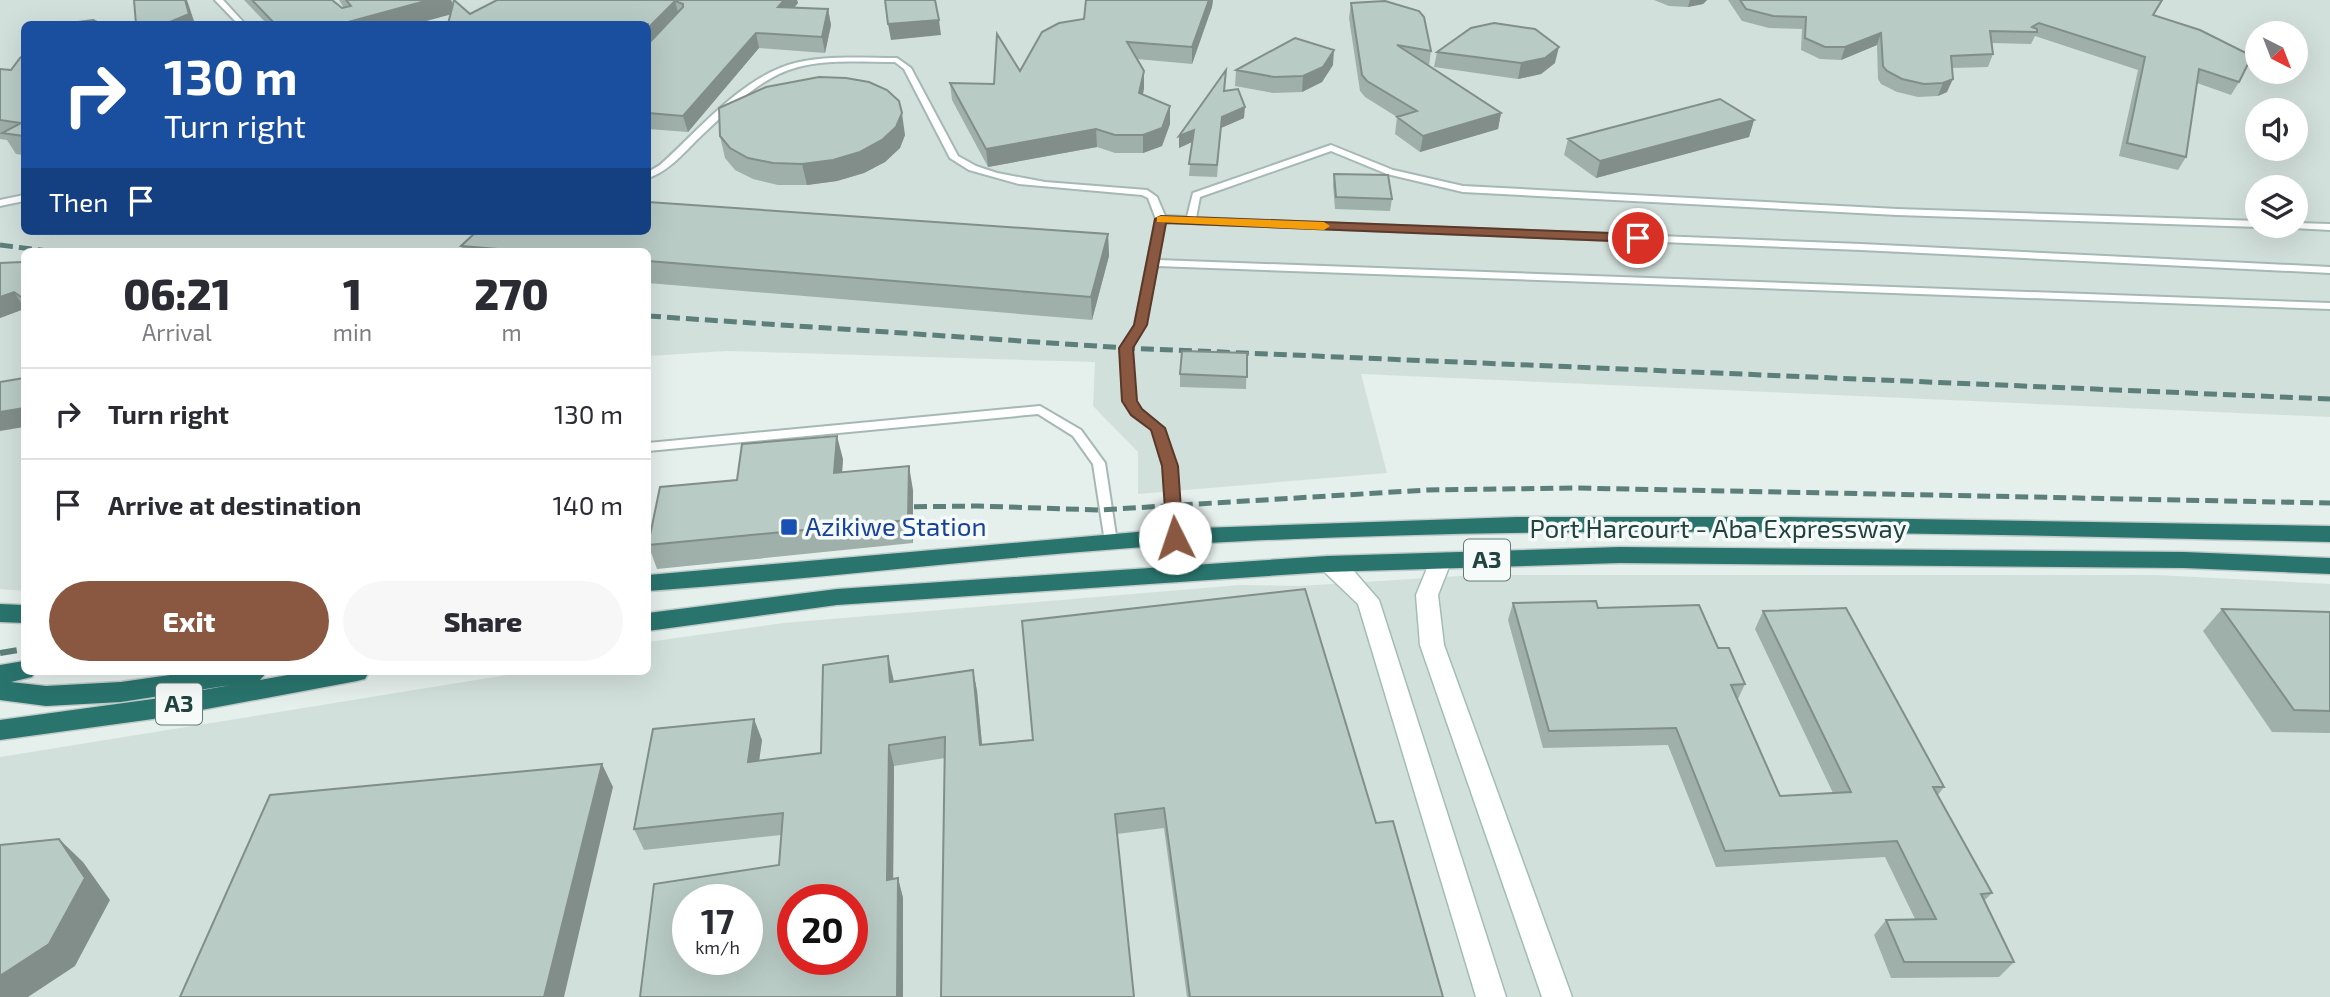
<!DOCTYPE html>
<html lang="en">
<head>
<meta charset="utf-8">
<style>
	:root { --surface:#fff; --page:#f7f7f7; --text:#2b2b33; --muted:#7c7c81; --line:#e1e1e2; --accent:#8a5841 }
	body { margin:0; font-family:"Exo 2",sans-serif; background:var(--page); color:var(--text); height:100vh; display:flex; flex-direction:column; font-size:26px; white-space:nowrap }
	* { box-sizing:border-box; margin:0 }
	p { font-size:23px; color:var(--muted) }
	.icon { flex:none; width:38px; height:38px; fill:none; stroke:currentColor; stroke-width:2; stroke-linecap:round; stroke-linejoin:round }
	.map { position:relative; flex:1; overflow:hidden }
	.drawer { position:absolute; left:21px; top:248px; width:630px; height:427px; display:flex; flex-direction:column; background:var(--surface); border-radius:10px; box-shadow:0 7px 28px #0002 }
	.drawer>* { flex:none }
	.guide { position:absolute; left:21px; top:21px; width:630px; height:214px; border-radius:10px; box-shadow:0 7px 28px #0002; background:#1a4fa0; color:#fff; overflow:hidden }
	.needle { width:46px; rotate:138deg }
	.fabs { position:absolute; left:2245px; top:21px; display:grid; gap:14px }
	.fabs a { display:grid; place-items:center; width:63px; height:63px; border-radius:50%; background:var(--surface); box-shadow:0 7px 28px #0002; font-size:35px }
	.speed { position:absolute; left:672px; top:884px; display:flex; gap:14px; font-size:35px; font-weight:700; text-align:center }
	.speed>* { display:grid; place-content:center; width:91px; height:91px; border-radius:50%; background:var(--surface); box-shadow:0 7px 28px #0002; line-height:1 }
	.speed small { font-size:18px; font-weight:400 }
	.speed .limit { border:10px solid #d22; background:#fff; color:#111 }
	.pin { position:absolute; display:grid; place-items:center; width:60px; height:60px; color:#fff; margin:-30px; border:4px solid #fff; border-radius:50%; box-shadow:0 2px 7px #0007 }
	.me { position:absolute; width:77px; margin:-38px; rotate:356deg; stroke-linejoin:round; filter:drop-shadow(0 0 5px #0008) }
	.turn { display:flex; align-items:center; gap:24px; height:147px; padding:0 28px; font-size:32px }
	.turn .icon { width:91px; height:91px; stroke-width:2.5 }
	.turn b { display:block; font-size:49px; line-height:60px }
	.then { display:flex; align-items:center; height:66px; padding:0 28px; background:#0003; gap:14px; font-size:26px }
	.eta { display:flex; justify-content:space-evenly; align-items:center; height:119px; text-align:center }
	.eta b { font-size:42px; font-weight:800; line-height:49px }
	.button { display:flex; gap:14px; margin-top:auto; padding:14px 28px }
	.button a { flex:1; height:80px; border-radius:42px; background:var(--accent); color:#fff; font-size:28px; font-weight:800; line-height:80px; text-align:center }
	.button a+a { background:var(--page); color:var(--text) }
	ul { padding:0; list-style:none }
	li { display:flex; align-items:center; gap:21px; height:91px; padding:0 28px; border-top:2px solid var(--line) }
	li div { flex:1 }
	li b { display:block; font-size:26px }
	li em { font-style:normal }
	.map>svg:first-child { display:block }
	.built { fill:#d2e0db; fill-rule:evenodd }
	.lines { fill:none; stroke-linecap:round; stroke-linejoin:round }
	.lane-casing { stroke:#a6b8b5; stroke-width:4 }
	.secondary-casing { stroke:#a2bdb7; stroke-width:3 }
	.highway-casing { stroke:#c1cbc9; stroke-width:3 }
	.lane { fill:#fff; fill-rule:evenodd }
	.secondary { fill:#fff; fill-rule:evenodd }
	.highway { fill:#29746d; fill-rule:evenodd }
	.rail-far1 { stroke:#5c7f7a; stroke-width:5; stroke-dasharray:13 6; stroke-linecap:butt }
	.rail { stroke:#5c7f7a; stroke-width:6; stroke-dasharray:17 9; stroke-linecap:butt }
	.wall { fill:#9fafa9 }
	.shaded-wall { fill:#828e8a }
	.building { fill:#b9cbc5; stroke:#828e8a; stroke-width:2; fill-rule:evenodd }
	.route { fill:#8a5841; stroke:#5a392a; stroke-width:2 }
	.slow { fill:#f59e0b }
	.transit-dot { fill:#1a4fb4; stroke:#f6fbf9; stroke-width:2.5 }
	.labels { text-anchor:middle; stroke-width:7; stroke-linejoin:round; paint-order:stroke }
	.shield { fill:#f6fbf9; stroke:#617b77; stroke-width:2 }
	.shield-label { font-size:24px; font-weight:bold; fill:#21443f }
	.transit-label { font-size:26px; fill:#164399; stroke:#f6fbf9; text-anchor:start }
	.street-label { font-size:26px; fill:#21443f; stroke:#f6fbf9 }
</style>
</head>
<body>
<div class="map">
<svg width="2330" height="997" viewBox="0 0 2330 997">
	<rect width="100%" height="100%" fill="#e5efec"/>
	<path class="built" d="M0 0H2330V417L1361 374 1387 473 1138 494V452L1093 406 1095 362 727 351 648 356V252H24V591L0 589ZM24 24H648V231H24ZM2258 33H2296V72H2258ZM2258 110H2296V149H2258ZM2258 187H2296V226H2258Z
		M1475 575H2156L2330 584V997H0V757L526 672H648V642L783 623 1240 585 1300 586ZM688 900H747V959H688ZM793 900H852V959H793Z"/>
	<g class="lines">
		<g class="lane-casing">
			<path id="lane" d="M215 0H223L245 24H238Z
				M897 58 911 68 958 156 976 166 997 173 1045 182 1147 190 1157 197 1165 216 1187 217 1193 193 1331 145 1393 170 1463 186 1897 209 2258 221V226H2262L2258 227 1897 215 1463 192 1387 174 1331 151 1200 197 1196 218 1861 244 2330 267V273L1861 250 1165 222 1158 260 2330 303V309L1157 266 1145 325 1131 348 1135 401 1140 409 1164 428 1176 466 1181 538 1175 543 1169 538 1164 466 1153 430 1132 415 1123 401 1121 348 1135 325 1156 219 1148 198 1142 195 1019 184 969 170 950 158 904 69 895 62C863 62 829 59 798 67 760 77 730 109 702 135 686 150 670 171 648 178V172L660 165C699 130 743 76 795 63 828 55 864 58 897 58Z
				M24 195V201L0 206V200Z
				M2296 223 2330 224V230L2293 228 2291 226H2296Z
				M1040 406 1081 430 1105 463 1117 542 1115 545H1107L1105 542 1093 464 1073 436 1038 414 648 451V443Z"/>
		</g>
		<g class="secondary-casing">
			<path id="secondary" d="M1440 554 1448 556 1451 562 1438 595 1444 645 1572 997H1542L1420 645 1416 595 1432 556Z
				M1327 556 1352 569 1379 600 1506 997H1476L1358 604 1316 564 1319 558Z"/>
		</g>
		<g class="highway-casing">
			<path id="highway" d="M1517 517H1788L2330 526V542C1969 534 1607 524 1246 541 1046 550 847 577 648 591V575L1171 529Z
				M1620 547 2184 552 2330 558V574L2184 568 1620 563 1327 572 837 605 648 631V613L837 589 1327 556Z
				M0 604 24 605V623L0 622Z
				M24 661V672H35L32 677 11 682 46 686 121 682 191 672H267L260 680 304 672H369L365 679 357 681 153 719 0 740V720L153 699 231 685 121 702 46 706 0 700V665Z"/>
		</g>
		<use href="#lane" class="lane"/>
		<use href="#secondary" class="secondary"/>
		<use href="#highway" class="highway"/>
		<path class="rail-far1" d="M0 245 56 252
			M648 316 1126 348 2330 399
			M895 507 978 506 1099 510 1427 490 1576 488 2330 503"/>
		<path class="rail" d="M0 653 24 649"/>
	</g>
	<path class="wall" d="M244 0H332L342 8H344L339 0H451L453 4 470 14 497 0H797L798 3 794 8 828 9 831 25 825 53 759 48 688 132 648 129V24L450 14 415 24H267Z
		M1086 0H1213L1212 7 1192 64 1137 59 1144 71V88L1143 94 1170 106V124L1162 146 1143 153H1115L1097 147 988 167 952 100 950 83 994 84 1020 71 1084 19Z
		M1654 0H1707L1703 4 1688 7 1669 6Z
		M1728 0H2163L2154 15 2239 82 2231 95 2197 83 2186 157 2178 170 2119 156 2138 70 2035 36 2031 44 1992 43 1993 54 1988 67 1952 68 1947 92 1938 96 1918 97 1897 92 1881 84 1878 79 1877 45 1841 60 1820 59 1801 50 1802 29 1769 28 1742 21Z
		M1351 3 1431 51 1429 66 1501 113 1498 129 1420 152 1395 134 1397 117 1365 97 1360 91 1349 18Z
		M1437 52 1555 63 1541 74 1518 79 1434 67Z
		M24 55V155L16 154 7 140 0 139V69L11 70Z
		M1333 65 1322 82 1302 92 1273 93 1235 86 1236 70Z
		M1225 90 1244 118 1221 128 1217 177 1189 176 1192 142 1179 148V136Z
		M1754 120 1749 137 1596 178 1564 155 1568 139Z
		M905 135 900 148 885 162 864 173 837 181 807 185H778L753 179 735 170 725 158 720 136Z
		M1334 174 1392 199 1390 211 1335 209 1333 185Z
		M1108 234 1109 256 1092 320 648 283V252H464L461 246Z
		M0 263H24V309L0 318Z
		M1247 353 1246 389 1180 387V374Z
		M843 459 842 473 913 490V543L657 569 648 544 737 480Z
		M1513 603 1598 608 1718 648 1745 684 1738 699 1780 796 1833 793 1755 629 1763 611 1944 787 1938 795 1992 893 1984 901 2014 962 1999 977 1891 978 1874 935 1886 920 1915 919 1885 857 1716 867 1668 745 1543 748 1508 620Z
		M2222 609 2330 612V733L2272 732 2203 631Z
		M973 670 977 691 982 745 1376 823 1443 997H1187L1164 828 1117 834 945 758 894 766 893 879 898 878 903 898V997H640L779 865 781 835 644 850 634 829 762 740 759 761 821 753 893 677 894 682Z"/>
	<path class="shaded-wall" d="M185 0H187L195 24H156Z
		M429 0H451L456 13 415 24H341Z
		M784 0H797L798 3 781 23 778 7Z
		M1209 0H1213L1212 7 1192 64V47Z
		M1690 0H1707L1703 4 1688 7Z
		M675 1 679 16 648 49V28Z
		M828 9 831 25 825 53 822 37Z
		M939 20 941 35 891 40 888 24Z
		M756 33 759 48 688 132 683 116Z
		M1881 33 1877 45 1841 60 1845 47Z
		M1559 47 1555 63 1541 74 1518 79 1521 63Z
		M1334 50 1333 65 1322 82 1302 92 1303 76Z
		M1144 71V88L1140 110 1139 93Z
		M1953 79 1947 92 1938 96 1943 83Z
		M1170 106V124L1162 146 1143 153V135Z
		M1245 107 1244 118 1221 128 1217 177 1222 117Z
		M902 113 905 135 900 148 885 162 864 173 837 181 807 185 802 164Z
		M1501 113 1498 129 1420 152 1423 136Z
		M1754 120 1749 137 1596 178 1600 161Z
		M1096 129 1097 147 988 167 986 149Z
		M1194 130V141L1179 148V136Z
		M1108 234 1109 256 1092 320 1091 297Z
		M14 292 24 307V309L0 318V297Z
		M24 408V427L0 431V412Z
		M837 436 843 459 840 497 834 473Z
		M909 466 913 490V543L908 520Z
		M888 656 893 677 895 703 890 682Z
		M973 670 977 691 984 765 980 745Z
		M754 719 762 740 756 783 748 762Z
		M889 745 894 766 893 899 887 880Z
		M602 764 613 787 564 997H544Z
		M59 839 83 862 110 900 75 966 28 997H0V976Z
		M898 878 903 898V997H897Z"/>
	<path class="building" d="M134 0H185L189 14 170 22 156 24H136Z
		M252 0H332L342 8 351 6 346 0H429L341 24H275Z
		M454 0 470 14 497 0H784L778 7 828 9 822 37 756 33 683 116 648 113V44L683 7V4L675 1 648 28V24H448Z
		M885 0H935L939 20 888 24Z
		M1086 0H1209L1192 47 1127 42 1144 71 1139 93 1170 106 1162 128 1143 135H1115L1096 129 986 149 950 83 994 84 997 34 1020 71 1042 32 1059 23 1084 19Z
		M1740 0H2162L2153 15 2200 30 2252 56 2239 82 2199 69 2186 157 2127 143 2145 57 2039 23 2032 27 2037 29V32L1990 31 1993 54 1951 56 1953 79 1943 83 1924 84 1902 79 1887 71 1883 66 1881 33 1845 47H1825L1805 38 1806 17 1773 16 1746 9Z
		M1385 1 1419 11 1424 17 1431 51 1397 45 1501 113 1423 136 1397 117 1417 111 1367 81 1362 75 1351 3Z
		M93 20 101 24H62Z
		M1494 23 1535 29 1559 47 1545 58 1521 63 1437 52 1471 28Z
		M1295 38 1334 50 1323 67 1303 76 1274 77 1236 70Z
		M24 55V136L2 133 21 123 0 120V69L11 70 20 58Z
		M1226 70 1224 91 1238 89 1245 107 1222 117 1217 165 1189 164 1194 130 1179 136Z
		M819 77 846 78 869 82 887 90 899 101 902 113 896 127 882 140 860 152 833 160 802 164 773 163 748 158 730 148 720 136 719 108 766 87Z
		M1720 99 1754 120 1600 161 1568 139Z
		M1334 174 1388 175 1392 199 1336 197Z
		M648 202 1108 234 1091 297 648 261V252H533L461 246 477 231H648Z
		M22 262 24 263V299L14 292 0 297V263Z
		M1182 351 1247 353V377L1180 374Z
		M24 378V408L0 412V382Z
		M837 436 834 473 909 466 908 520 648 545 660 487 737 480 742 444Z
		M1305 589 1376 823 1393 821 1443 997H1190L1164 808 1115 814 1134 997H941L945 737 889 745 887 880 898 878 897 997H640L654 884 779 865 783 813 634 829 653 729 754 719 748 762 821 753 823 665 888 656 890 682 973 670 980 745 1033 740 1022 621ZM688 900H747V959H688ZM793 900H852V959H793Z
		M1596 601 1598 608 1699 605 1718 648H1729L1745 684 1731 685 1780 796 1851 792 1763 611 1846 608 1944 787H1933L1992 893 1981 894 2014 962H1904L1886 920 1936 919 1897 841 1725 851 1676 728 1549 731 1513 603Z
		M2222 609 2330 612V711L2294 710Z
		M602 764 544 997H180L270 795Z
		M59 839 85 878 49 944 0 976V845Z"/>
	<path class="route" d="M1161 216 1638 234 1644 238 1638 242 1166 223 1147 325 1133 348 1137 401 1142 409 1165 428 1178 466 1183 538 1175 543 1167 538 1162 466 1151 430 1131 415 1122 401 1119 348 1134 325 1155 219Z"/>
	<path class="slow" d="M1161 216 1324 222 1330 226 1324 230 1157 222V217Z"/>
	<rect class="transit-dot" x="780" y="518" width="18" height="18" rx="3.5"/>
	<g class="labels">
		<g class="shield">
			<rect x="1464" y="539.5" width="46" height="41" rx="5"/>
			<rect x="156" y="683.5" width="46" height="41" rx="5"/>
		</g>
		<g class="shield-label">
			<text x="1487" y="568">A3</text>
			<text x="179" y="712">A3</text>
		</g>
		<g class="transit-label">
			<text x="805" y="536">Azikiwe Station</text>
		</g>
		<g class="street-label">
			<text x="1718" y="538">Port Harcourt - Aba Expressway</text>
		</g>
	</g>
</svg>
<div class="fabs">
<a><svg class="needle" viewBox="-14 -14 28 28"><path d="M0-13l5 13h-10z" fill="#e53935"/><path d="M0 13l5-13h-10z" fill="#7c7c81"/></svg></a>
<a><svg class="icon" aria-label="sound" viewBox="0 0 24 24"><path d="M4 9h4l5-4v14l-5-4H4zM17 9q2 3 0 6"/></svg></a>
<a><svg class="icon" aria-label="layers" viewBox="0 0 24 24"><path d="M12 4l9 5-9 5-9-5zM3 14l9 5 9-5"/></svg></a>
</div>
<div class="speed"><div>17<small>km/h</small></div><div class="limit">20</div></div>
<div class="pin" style="left:1638px;top:238px;background:#d93025"><svg class="icon" aria-label="arrive" viewBox="0 0 24 24"><path d="M6 21V4h12l-3 4 3 4H6"/></svg></div>
<svg class="me" style="left:1175px;top:538px" viewBox="-20 -20 40 40"><circle r="19" fill="#fff"/><path d="M0-13L10 11 0 6-10 11z" fill="#8a5841"/></svg>
<div class="guide">
<div class="turn"><svg class="icon" aria-label="right" viewBox="0 0 24 24"><path d="M7 20v-9h11M14 6l5 5-5 5"/></svg><div><b>130 m</b>Turn right</div></div>
<div class="then">Then<svg class="icon" aria-label="arrive" viewBox="0 0 24 24"><path d="M6 21V4h12l-3 4 3 4H6"/></svg></div>
</div>
<section class="drawer">
<div class="eta">
<div><b>06:21</b><p>Arrival</p></div>
<div><b>1</b><p>min</p></div>
<div><b>270</b><p>m</p></div>
</div>
<ul>
<li><svg class="icon" aria-label="right" viewBox="0 0 24 24"><path d="M7 20v-9h11M14 6l5 5-5 5"/></svg><div><b>Turn right</b></div><em>130 m</em></li>
<li><svg class="icon" aria-label="arrive" viewBox="0 0 24 24"><path d="M6 21V4h12l-3 4 3 4H6"/></svg><div><b>Arrive at destination</b></div><em>140 m</em></li>
</ul>
<div class="button"><a>Exit</a><a>Share</a></div>
</section>
</div>
</body>
</html>
